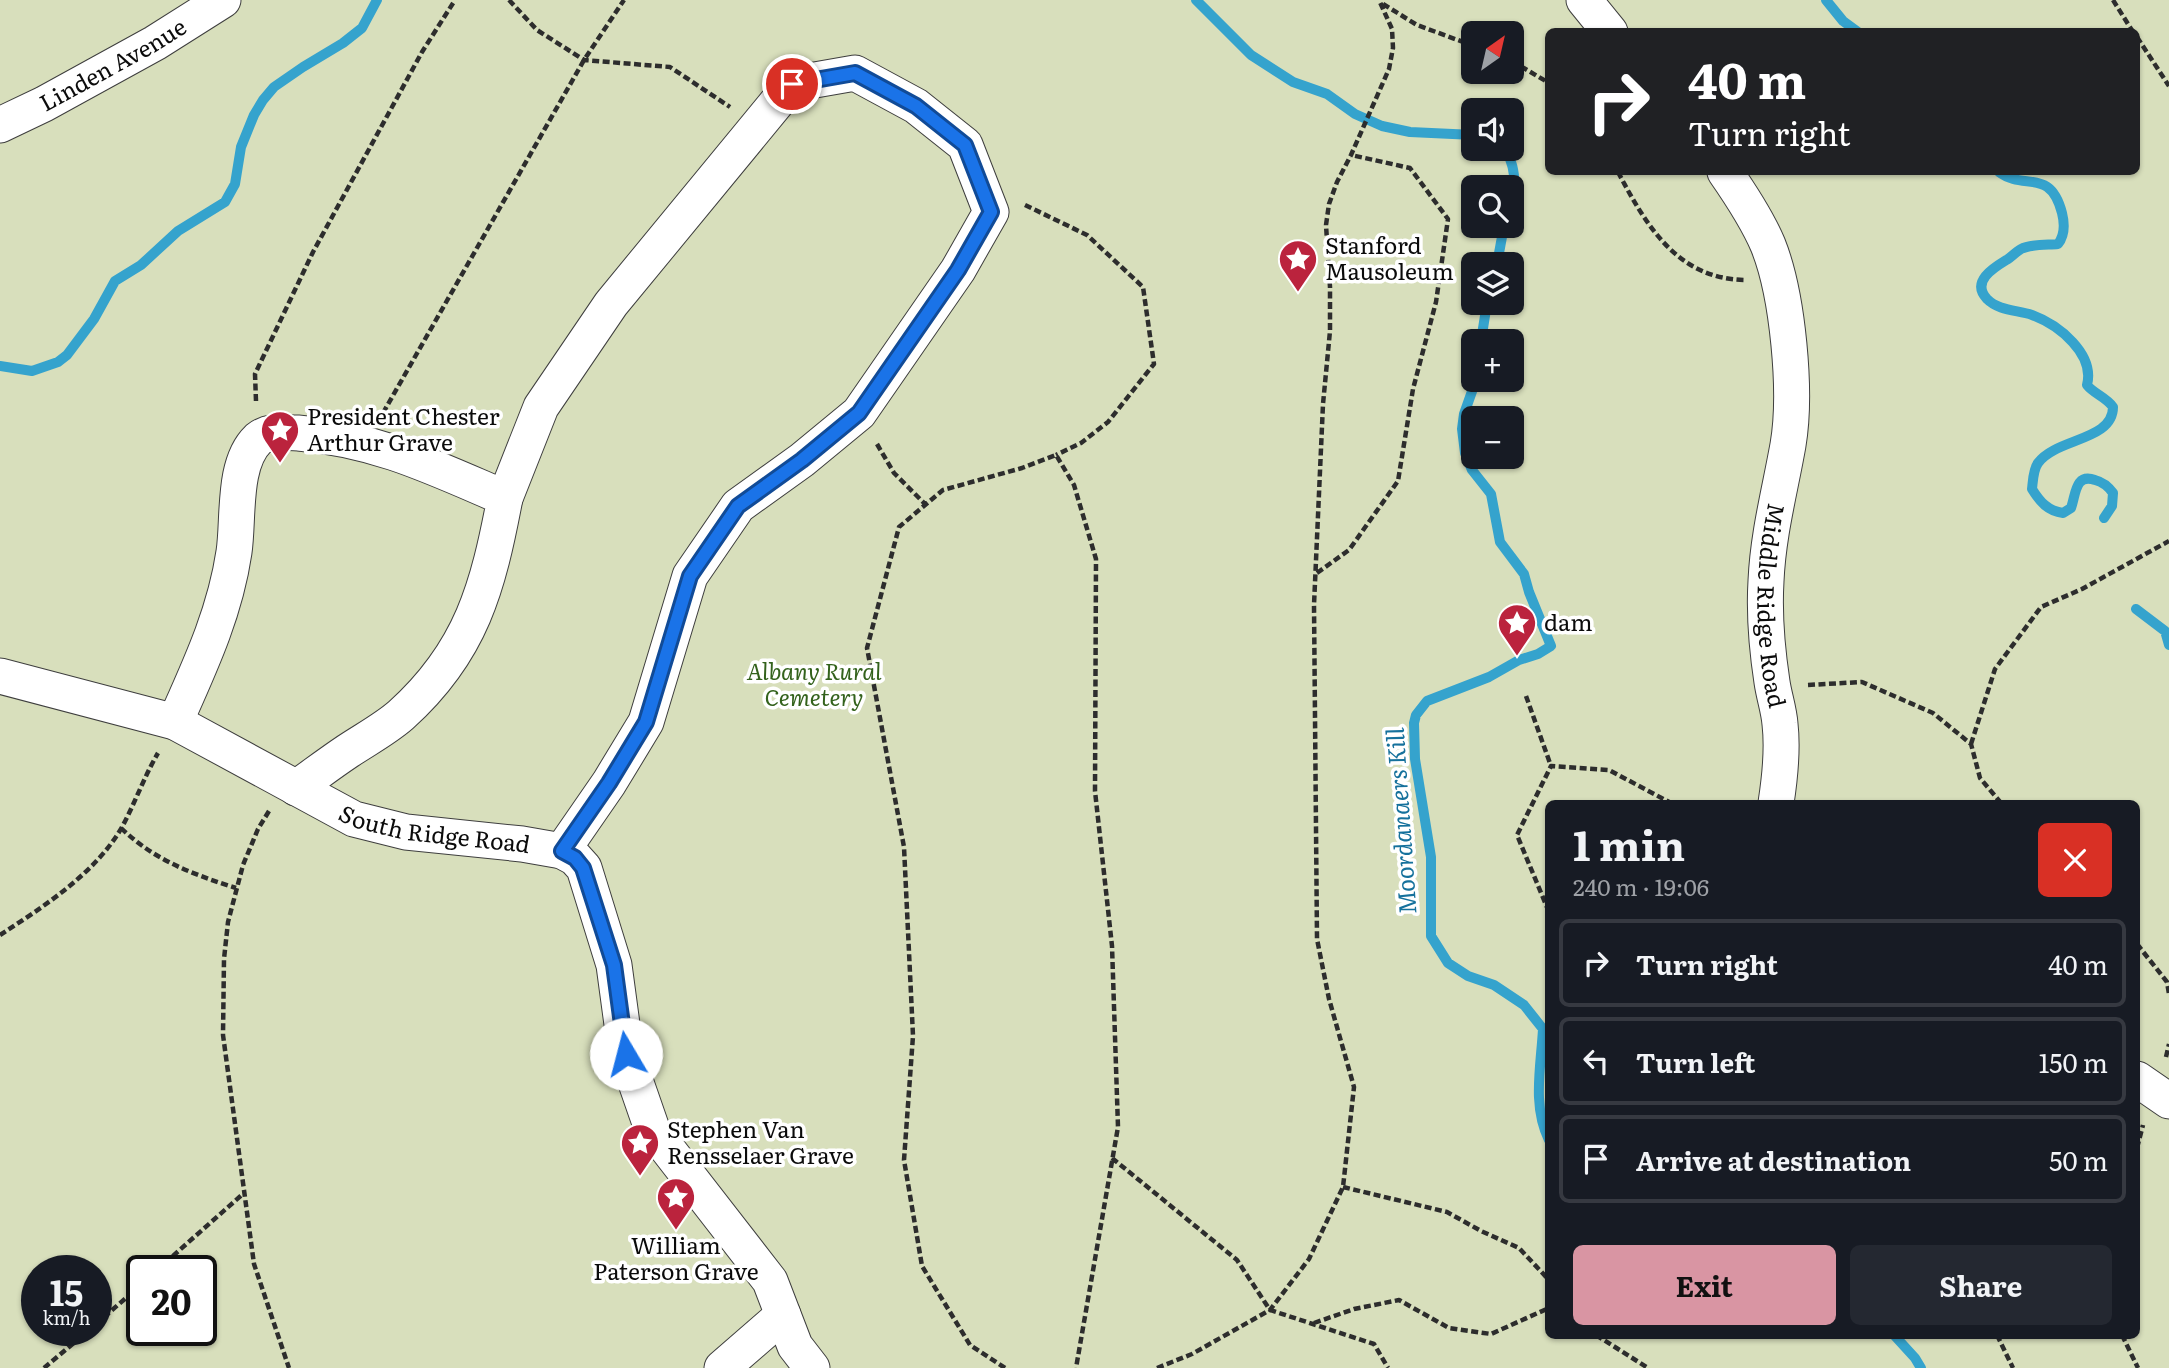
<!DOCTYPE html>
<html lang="en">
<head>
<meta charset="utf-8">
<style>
	:root { --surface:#171b24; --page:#242831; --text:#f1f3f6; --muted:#9ea1a6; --line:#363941; --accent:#d995a3 }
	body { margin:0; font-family:Literata,serif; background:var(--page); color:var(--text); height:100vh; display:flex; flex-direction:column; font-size:26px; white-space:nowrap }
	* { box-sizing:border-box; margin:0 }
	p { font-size:23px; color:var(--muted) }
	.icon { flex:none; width:38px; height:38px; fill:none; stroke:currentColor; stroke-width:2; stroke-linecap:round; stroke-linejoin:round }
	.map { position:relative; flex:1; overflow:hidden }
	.panel { position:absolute; left:1545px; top:800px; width:595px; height:539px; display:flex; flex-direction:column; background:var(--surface); border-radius:10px; box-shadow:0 2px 5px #0004 }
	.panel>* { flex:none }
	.banner { position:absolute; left:1545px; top:28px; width:595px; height:147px; border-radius:10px; box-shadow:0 2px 5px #0004; background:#202124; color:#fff; overflow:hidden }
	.needle { width:46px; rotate:34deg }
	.tools { position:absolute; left:1461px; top:21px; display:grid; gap:14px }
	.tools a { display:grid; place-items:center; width:63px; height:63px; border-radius:10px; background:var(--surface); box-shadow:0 2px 5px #0004; font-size:35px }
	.speed { position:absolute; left:21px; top:1255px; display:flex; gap:14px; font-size:35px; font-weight:700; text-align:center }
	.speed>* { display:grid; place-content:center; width:91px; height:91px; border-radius:50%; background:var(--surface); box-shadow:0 2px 5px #0004; line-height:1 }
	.speed small { font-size:18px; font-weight:400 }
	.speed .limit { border:4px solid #111; border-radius:10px; background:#fff; color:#111 }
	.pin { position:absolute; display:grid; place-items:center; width:60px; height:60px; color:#fff; margin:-30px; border:4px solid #fff; border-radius:50%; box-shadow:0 2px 7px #0007 }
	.me { position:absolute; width:77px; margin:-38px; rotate:352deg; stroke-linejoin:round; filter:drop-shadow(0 0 5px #0008) }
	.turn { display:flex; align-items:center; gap:24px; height:147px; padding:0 28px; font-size:32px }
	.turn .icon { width:91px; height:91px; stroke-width:2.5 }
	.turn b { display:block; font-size:49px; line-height:60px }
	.round { display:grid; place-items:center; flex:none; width:74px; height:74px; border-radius:10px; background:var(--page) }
	.overview { display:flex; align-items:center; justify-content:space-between; height:119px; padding:0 28px }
	h1 { font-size:42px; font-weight:700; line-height:52px }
	.primary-button { display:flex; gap:14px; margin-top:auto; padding:14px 28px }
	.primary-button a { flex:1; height:80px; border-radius:10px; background:var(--accent); color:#111; font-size:28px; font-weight:700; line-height:80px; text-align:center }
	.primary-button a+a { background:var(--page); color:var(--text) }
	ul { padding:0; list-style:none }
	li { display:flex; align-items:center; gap:21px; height:88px; margin:0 14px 10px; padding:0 14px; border:4px solid var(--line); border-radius:10px }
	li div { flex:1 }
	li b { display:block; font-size:26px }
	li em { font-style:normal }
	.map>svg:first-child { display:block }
	.cemetery { fill:#d8dfbc; fill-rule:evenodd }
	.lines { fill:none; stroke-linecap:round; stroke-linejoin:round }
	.stream { stroke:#35a3cd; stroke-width:10 }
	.minor-casing { stroke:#3e3e3e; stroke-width:37 }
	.path { stroke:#2d2d2d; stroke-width:4.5; stroke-dasharray:7 3.5; stroke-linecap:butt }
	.minor { stroke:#fff; stroke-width:35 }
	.route-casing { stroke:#114b97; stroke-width:18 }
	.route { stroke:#1a73e8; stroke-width:12 }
	.labels { text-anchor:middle; stroke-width:7; stroke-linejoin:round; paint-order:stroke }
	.street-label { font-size:23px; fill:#0b0b0b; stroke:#fff }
	.poi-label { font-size:23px; fill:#0b0b0b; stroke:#fff; text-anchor:start }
	.park-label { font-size:23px; font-style:italic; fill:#33621c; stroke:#fff }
	.water-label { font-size:24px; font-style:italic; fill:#15719c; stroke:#fff }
</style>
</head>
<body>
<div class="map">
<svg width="2169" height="1368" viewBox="0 0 2169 1368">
	<rect width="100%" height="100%" fill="#fff8e9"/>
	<path class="cemetery" d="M0 0H2169V1368H0ZM1549 32H2137V172H1549ZM1474 33H1512V72H1474ZM1474 110H1512V149H1474ZM1474 187H1512V226H1474ZM1474 264H1512V303H1474ZM1474 341H1512V380H1474ZM1474 418H1512V457H1474ZM1549 803H2137V1335H1549ZM37 1270H96V1330H37ZM142 1270H201V1330H142Z"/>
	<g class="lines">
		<path class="stream" d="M1196 0 1251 55 1293 82 1327 94 1355 114 1382 126 1410 132 1474 135
			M1826 0 1843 21 1858 32
			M1503 149C1515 159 1517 189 1512 204
			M1999 172C2024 191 2050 167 2062 213 2065 225 2065 235 2058 244 2047 245 2030 244 2021 249 2016 252 2012 256 2008 259 1995 267 1970 281 1987 299 1999 311 2017 310 2032 315 2059 325 2095 354 2087 385 2094 394 2106 397 2113 407 2113 441 2056 438 2038 463 2033 470 2033 481 2032 489 2040 502 2048 511 2063 513L2071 508C2076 494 2075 473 2095 480 2103 482 2108 486 2113 493L2112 506 2104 518
			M1497 264 1504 226
			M1481 341 1487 303
			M0 366 32 371 58 362 67 355 94 319 115 281 141 265 178 231 225 202 235 184 241 147 254 115 263 100 274 87 303 67 343 43 362 28 377 0
			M1476 380 1464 414 1462 429 1465 453 1472 470 1491 494 1500 542 1524 574 1529 592 1551 646 1538 654 1519 660 1489 677 1427 701 1416 715 1414 723 1415 759 1431 857V936L1448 963 1468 976 1494 985 1524 1005 1543 1029C1541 1066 1532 1106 1549 1140
			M2136 609 2165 631 2169 645
			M1894 1335 1915 1358 1921 1368"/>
		<g class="minor-casing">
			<g id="minor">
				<path d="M1584 0 1610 32"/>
				<path id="s1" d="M0 125 44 104 155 43 223 0"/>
				<path id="s2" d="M1725 172C1741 195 1757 219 1768 245 1788 295 1797 392 1788 445 1780 490 1768 534 1766 581 1764 614 1767 649 1772 682 1774 696 1779 710 1780 724 1783 750 1780 777 1776 803"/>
				<path d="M505 498 541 407 611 304 792 84 855 73 916 106 965 145 991 212 958 270 859 413 802 460 738 506 690 576 646 722 609 783 562 851"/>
				<path id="s3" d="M0 676 175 722 354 819 406 832 522 844 562 851 575 858 584 868 614 965 626 1054 652 1129 770 1281 795 1346 812 1368"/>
				<path d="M175 722C200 666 225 613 234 552 239 519 232 464 258 439 270 429 284 433 298 433 377 439 435 468 505 498 488 587 472 651 401 715 385 729 366 739 348 751 330 763 313 776 296 788"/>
				<path d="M2137 1079 2169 1101"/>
				<path d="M722 1368 783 1315"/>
			</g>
		</g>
		<path class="path" d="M509 0 537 30 584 60 670 67 730 107
			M2113 0 2133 32
			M1383 4 1417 25 1474 46
			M2137 37 2169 86
			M1512 61 1549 83
			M1618 172C1646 225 1677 279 1745 280
			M1025 205 1087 235 1143 287 1154 364 1108 422 1081 443 1056 455
			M256 401 255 374 313 252 422 52 455 0
			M383 413 584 60 624 0
			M877 444 894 473 925 504
			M1317 573 1349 550 1398 481 1413 389 1436 302 1448 219 1410 168 1351 155
			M1808 685 1862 682 1933 713 1971 744 1980 778 2001 803
			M1526 696 1551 766
			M1971 744 1995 669 2041 607 2082 589 2169 541
			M269 811 258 829 243 865 228 922 224 959 223 1035 254 1264 289 1368
			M121 828C154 860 192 874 236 888
			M1549 912 1517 835 1551 766 1609 770 1671 803
			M0 935C43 907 96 873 122 827 135 803 144 777 158 753
			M2137 944 2167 982 2169 994
			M2166 1057 2169 1044
			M2137 1148 2143 1125
			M1112 1158 1237 1260 1270 1310 1374 1344 1388 1368
			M1343 1187 1447 1212 1481 1231 1519 1248 1549 1280
			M157 1270 244 1193
			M1314 1323 1354 1309 1399 1300 1449 1328 1491 1334 1549 1308
			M96 1324 142 1284
			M1596 1335 1648 1368
			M1997 1335 2013 1368
			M2122 1335 2138 1368
			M44 1368 89 1330
			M1005 1368 970 1345 922 1266 904 1160 913 1036 904 847 867 648 899 527 943 490 1022 468 1056 455 1074 485 1096 559 1095 791 1112 946 1118 1127 1076 1368
			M1157 1368 1192 1354 1270 1310 1309 1259 1343 1187 1354 1087 1329 999 1317 939 1314 605 1323 404 1330 331V287L1326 225 1329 204 1337 182 1351 155 1389 69 1393 48 1392 29 1379 0"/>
		<use href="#minor" class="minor"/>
	</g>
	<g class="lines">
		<g class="route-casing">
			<path id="route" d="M626 1054 614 965 583 868 575 858 562 851 609 783 646 722 690 576 738 506 802 460 859 413 958 270 991 212 965 145 916 106 855 73 792 84"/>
		</g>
		<use href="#route" class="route"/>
	</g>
	<defs>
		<g id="sight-pin" transform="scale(2.0125)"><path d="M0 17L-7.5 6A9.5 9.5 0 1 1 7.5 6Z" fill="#bb233d" stroke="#fff"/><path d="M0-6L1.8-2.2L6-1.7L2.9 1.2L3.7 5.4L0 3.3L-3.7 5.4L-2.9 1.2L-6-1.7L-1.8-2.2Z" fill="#fff"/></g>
	</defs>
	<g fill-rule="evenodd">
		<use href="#sight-pin" x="1298" y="259"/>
		<use href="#sight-pin" x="280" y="430"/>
		<use href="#sight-pin" x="1517" y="623"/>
		<use href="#sight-pin" x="640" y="1143"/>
		<use href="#sight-pin" x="676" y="1197"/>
	</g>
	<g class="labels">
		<g class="street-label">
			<text dy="8" stroke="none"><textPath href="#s1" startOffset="128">Linden Avenue</textPath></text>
			<text dy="8" stroke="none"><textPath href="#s2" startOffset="450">Middle Ridge Road</textPath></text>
			<text dy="8" stroke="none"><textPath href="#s3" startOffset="466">South Ridge Road</textPath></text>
		</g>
		<g class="poi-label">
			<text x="1325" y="254">Stanford<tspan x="1325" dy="26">Mausoleum</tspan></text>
			<text x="307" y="425">President Chester<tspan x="307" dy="26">Arthur Grave</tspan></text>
			<text x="1544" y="631">dam</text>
			<text x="667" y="1138">Stephen Van<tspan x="667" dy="26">Rensselaer Grave</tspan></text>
			<text x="676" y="1254" text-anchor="middle">William<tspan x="676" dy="26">Paterson Grave</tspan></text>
		</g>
		<g class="park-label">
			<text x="814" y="680">Albany Rural<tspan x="814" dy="26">Cemetery</tspan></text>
		</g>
		<g class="water-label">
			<text transform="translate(1402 821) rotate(-94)" y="8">Moordanaers Kill</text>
		</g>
	</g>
</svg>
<div class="tools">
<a><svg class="needle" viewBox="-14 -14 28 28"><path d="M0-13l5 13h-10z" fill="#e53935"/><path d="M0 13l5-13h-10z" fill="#9ea1a6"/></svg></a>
<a><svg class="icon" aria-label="sound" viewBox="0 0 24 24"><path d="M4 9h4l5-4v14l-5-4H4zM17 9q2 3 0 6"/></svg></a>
<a><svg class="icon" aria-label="search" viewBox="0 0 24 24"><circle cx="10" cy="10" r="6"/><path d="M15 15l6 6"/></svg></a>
<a><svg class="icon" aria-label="layers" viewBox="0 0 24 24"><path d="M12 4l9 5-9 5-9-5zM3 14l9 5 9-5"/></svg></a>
<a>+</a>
<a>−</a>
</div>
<div class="speed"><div>15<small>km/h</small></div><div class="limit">20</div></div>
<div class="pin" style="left:792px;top:84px;background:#d93025"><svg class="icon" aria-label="arrive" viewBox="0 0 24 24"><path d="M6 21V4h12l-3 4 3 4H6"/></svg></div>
<svg class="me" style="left:626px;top:1054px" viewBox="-20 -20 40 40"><circle r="19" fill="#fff"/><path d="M0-13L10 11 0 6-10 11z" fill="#1a73e8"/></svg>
<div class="banner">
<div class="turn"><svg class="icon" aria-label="right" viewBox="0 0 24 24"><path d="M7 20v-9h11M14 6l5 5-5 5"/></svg><div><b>40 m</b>Turn right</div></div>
</div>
<section class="panel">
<div class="overview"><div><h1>1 min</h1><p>240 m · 19:06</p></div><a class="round" style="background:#d93025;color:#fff"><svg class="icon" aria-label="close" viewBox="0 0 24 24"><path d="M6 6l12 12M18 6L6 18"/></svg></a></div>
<ul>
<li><svg class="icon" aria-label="right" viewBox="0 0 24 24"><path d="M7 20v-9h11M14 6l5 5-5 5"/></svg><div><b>Turn right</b></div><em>40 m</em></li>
<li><svg class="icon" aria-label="left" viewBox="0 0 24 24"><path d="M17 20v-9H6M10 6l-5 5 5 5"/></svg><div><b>Turn left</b></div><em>150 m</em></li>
<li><svg class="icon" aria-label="arrive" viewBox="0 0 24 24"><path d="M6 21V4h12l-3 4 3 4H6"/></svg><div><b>Arrive at destination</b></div><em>50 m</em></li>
</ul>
<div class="primary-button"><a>Exit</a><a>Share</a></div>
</section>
</div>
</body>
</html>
